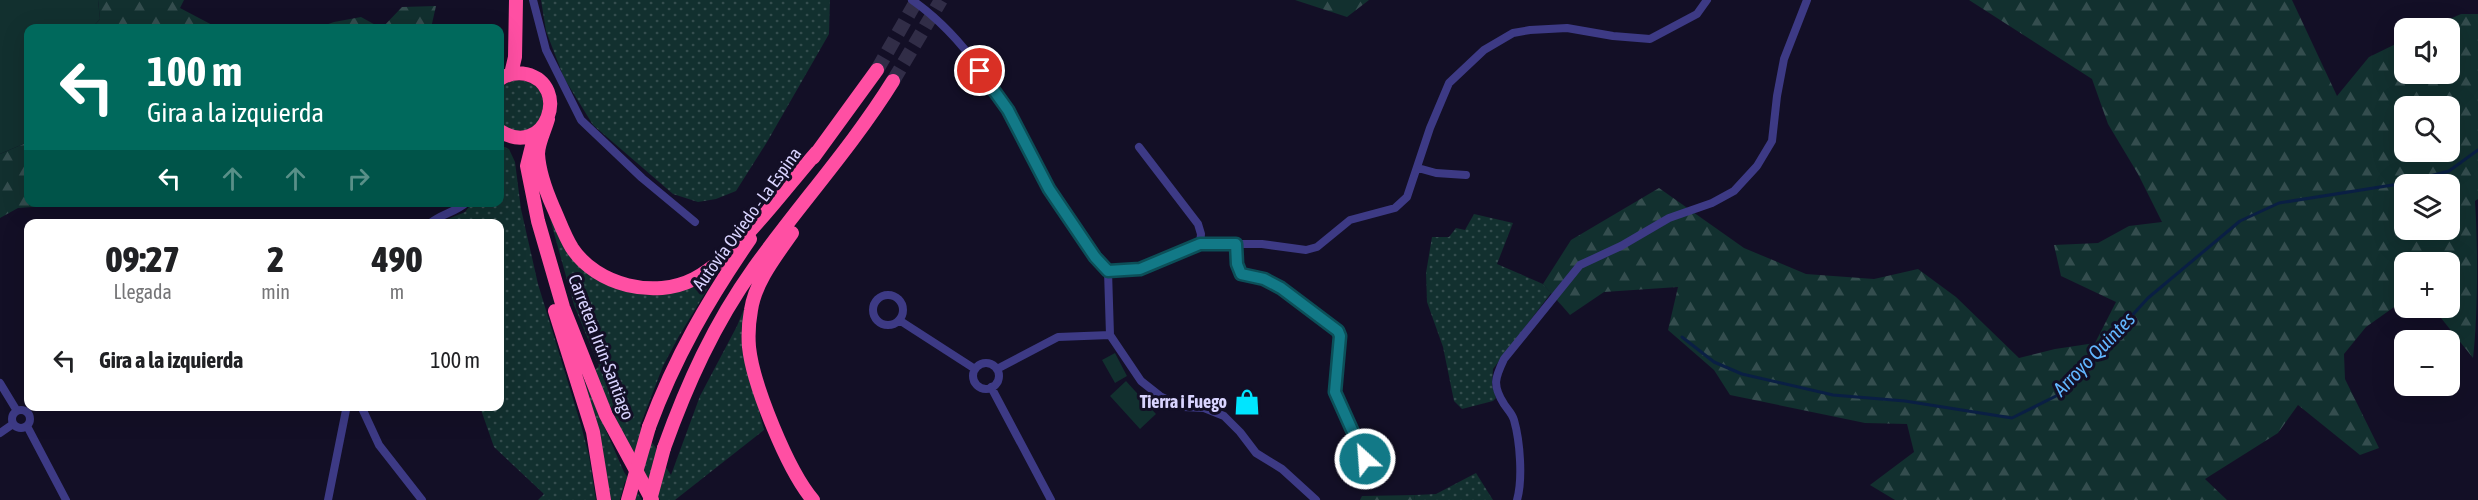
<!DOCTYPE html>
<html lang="es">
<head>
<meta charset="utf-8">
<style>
	:root { --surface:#fff; --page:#f2f2f2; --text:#202124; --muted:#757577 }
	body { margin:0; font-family:"Asap Condensed",sans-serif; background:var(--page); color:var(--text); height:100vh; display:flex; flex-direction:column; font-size:22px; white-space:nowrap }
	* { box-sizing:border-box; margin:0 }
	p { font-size:20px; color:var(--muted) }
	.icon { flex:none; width:33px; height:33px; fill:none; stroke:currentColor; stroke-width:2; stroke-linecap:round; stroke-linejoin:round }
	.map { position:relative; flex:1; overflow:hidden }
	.drawer { position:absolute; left:24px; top:219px; width:480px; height:192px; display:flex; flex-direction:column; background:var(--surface); border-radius:12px; box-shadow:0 6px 24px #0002 }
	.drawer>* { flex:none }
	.guide { position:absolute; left:24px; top:24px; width:480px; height:183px; border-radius:12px; box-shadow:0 6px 24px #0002; background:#00695c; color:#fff; overflow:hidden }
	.controls { position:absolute; left:2394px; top:18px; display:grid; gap:12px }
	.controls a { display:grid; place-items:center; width:66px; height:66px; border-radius:12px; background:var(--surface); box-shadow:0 6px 24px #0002; font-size:30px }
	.pin { position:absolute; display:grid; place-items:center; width:51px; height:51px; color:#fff; margin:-26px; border:3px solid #fff; border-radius:50%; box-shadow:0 2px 6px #0007 }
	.me { position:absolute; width:66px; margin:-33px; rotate:334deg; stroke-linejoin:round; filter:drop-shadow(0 0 4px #0008) }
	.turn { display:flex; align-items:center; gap:21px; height:126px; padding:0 24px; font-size:27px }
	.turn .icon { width:78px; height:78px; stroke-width:2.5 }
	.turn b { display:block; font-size:42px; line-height:51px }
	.lanes { display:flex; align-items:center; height:57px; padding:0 24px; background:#0003; justify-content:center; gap:30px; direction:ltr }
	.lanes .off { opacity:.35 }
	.eta { display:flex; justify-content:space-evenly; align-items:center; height:102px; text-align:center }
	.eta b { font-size:36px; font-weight:800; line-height:42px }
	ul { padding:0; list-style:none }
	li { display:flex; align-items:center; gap:18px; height:78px; padding:0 24px }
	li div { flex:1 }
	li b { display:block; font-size:22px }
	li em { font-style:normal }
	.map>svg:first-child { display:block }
	.grass { fill:url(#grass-dots) }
	.forest { fill:url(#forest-firs); fill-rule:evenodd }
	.green { fill:#12302f }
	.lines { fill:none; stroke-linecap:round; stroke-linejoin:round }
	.stream { stroke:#0a1f44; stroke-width:3 }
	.highway-tunnel { stroke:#312d47; stroke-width:14; stroke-dasharray:14 7; stroke-linecap:butt }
	.street { stroke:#3d3a85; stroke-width:8 }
	.highway { stroke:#ff4fa3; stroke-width:14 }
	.highway-bridge { stroke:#ff4fa3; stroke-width:14 }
	.route-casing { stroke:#0c4f58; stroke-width:15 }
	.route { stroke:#127987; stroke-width:10 }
	.labels { text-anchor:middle; stroke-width:6; stroke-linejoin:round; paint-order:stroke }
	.street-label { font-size:18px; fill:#d9d4ff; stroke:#130f26 }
	.poi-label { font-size:18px; font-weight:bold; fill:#d9d4ff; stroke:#130f26; text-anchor:end }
	.water-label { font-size:20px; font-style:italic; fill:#62b6ff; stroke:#130f26 }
</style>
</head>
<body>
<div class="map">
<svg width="2478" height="500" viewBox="0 0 2478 500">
	<defs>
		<pattern id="grass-dots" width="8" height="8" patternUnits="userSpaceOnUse" patternTransform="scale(1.5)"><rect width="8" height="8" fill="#12302f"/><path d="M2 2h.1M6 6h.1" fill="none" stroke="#344d4e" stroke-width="1.8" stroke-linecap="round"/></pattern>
		<pattern id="forest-firs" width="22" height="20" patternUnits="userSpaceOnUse" patternTransform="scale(1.5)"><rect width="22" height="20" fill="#12302f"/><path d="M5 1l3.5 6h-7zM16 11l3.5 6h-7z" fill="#344d4e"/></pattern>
	</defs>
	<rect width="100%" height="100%" fill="#130f26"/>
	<path class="grass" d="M541 0H830L829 34 767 142 736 191 716 199 698 202 673 194 593 125 564 78 546 31Z
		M516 80C540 82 542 91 545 113 535 125 530 135 513 130 507 128 504 127 500 123V89L507 83Z
		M500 145 509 149 515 162 521 209 538 284 581 425 589 456 596 500H538L544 494 494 447 480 407 500 406V224H436L465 212 472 203 500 202Z
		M1474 214 1513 223 1497 264 1543 284 1551 293 1493 369 1492 385 1496 398 1493 401 1462 409 1454 401 1443 347 1427 302 1426 273 1432 237H1449L1456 228 1465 230Z
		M549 215 563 242 638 294 653 295 682 291 716 275 679 336 663 366 640 426 656 448V452L671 475 700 396 737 326 746 304 742 331 743 355 758 396V407L764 430 675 500H660L631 451 594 371 599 366 574 305Z
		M581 373 624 472 642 500H635L625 481 620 500H608Z
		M1476 473 1493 500H1414L1415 495 1436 494Z"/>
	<path class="forest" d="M98 0H184L180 8 218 28H92L100 19Z
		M1295 0H1369L1347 17Z
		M1969 0H2292L2337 96 2369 57 2404 40V74H2450V28H2429L2461 14H2478V199L2475 201C2478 245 2478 316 2473 358L2433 308H2450V262H2404V300L2366 327 2344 354 2345 379 2379 448 2360 455 2298 405 2278 433 2205 479 2227 500H1895L1870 485 1914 452 1907 424 1865 423 1730 395 1714 370 1668 330 1678 287 1604 292 1570 315 1543 284 1571 240 1659 188 1744 248 1806 274 1874 279 1918 269 1956 297 2019 358 2055 349 2095 343 2116 302 2061 276 2054 245 2098 243 2129 226 2162 222 2138 174 2108 124 2092 79ZM2404 106H2450V152H2404ZM2404 184H2450V230H2404Z
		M436 6 431 28H382L402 7Z
		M361 17 381 28H317L334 22Z
		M28 142V202L59 203 48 206 18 208 0 218V154Z
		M1415 495 1414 500H1360L1362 496Z"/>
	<path class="green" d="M0 0H98L100 19 92 28H28V142L0 154Z
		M1115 353 1127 376 1115 383 1102 360Z
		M1126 381 1156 414 1140 429 1110 396Z"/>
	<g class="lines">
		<path class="stream" d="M1682 337 1714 362 1742 374 1833 395 1905 401 2012 418 2060 394 2148 298 2240 221 2279 203 2399 184 2449 171 2478 150"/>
		<path class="highway-tunnel" d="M877 70 917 0
			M893 81 941 0"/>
		<path class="street" d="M533 0 546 50 581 120 642 178 695 222
			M912 0C1007 66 1033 188 1108 271L1110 335 1141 381 1160 396 1183 407 1204 408 1224 416 1240 432 1256 453 1282 469 1316 500
			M1139 147 1198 224 1201 234 1200 244
			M1418 168 1436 173 1466 175
			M429 224C441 214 456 212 467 202
			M1236 245 1237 264 1241 274 1264 278 1281 289 1338 331 1340 336 1335 392 1365 459
			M1108 271 1140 269 1200 244H1262L1306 250 1317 247 1350 220 1395 208 1407 197 1430 128 1449 83 1484 50 1513 33 1530 30 1567 28 1613 36 1650 39 1697 14 1707 0
			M873 310a15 15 0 1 1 30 0a15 15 0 1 1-30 0Z
			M899 320 975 369
			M973 376a13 13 0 1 1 26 0a13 13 0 1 1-26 0Z
			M997 369 1058 337 1110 335
			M0 383 17 411
			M991 387 1051 500
			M361 406 379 445 422 500
			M12 419a9 9 0 1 1 18 0a9 9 0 1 1-18 0Z
			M27 426 66 500
			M0 433 13 424
			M328 500 346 410
			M1517 500C1523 479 1520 441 1514 420 1512 413 1507 409 1504 404 1492 385 1495 378 1504 359L1580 265 1621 246 1669 218 1712 203 1734 191 1757 166 1772 141 1777 96 1784 59 1807 0"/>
		<path class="highway" d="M511 74 515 57 516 0
			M500 79C508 74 516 72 526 74 572 85 546 160 500 131
			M548 119C545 130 538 143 538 154 539 172 546 191 553 207 559 220 564 235 572 248 597 286 655 299 694 279 735 258 786 187 817 152
			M535 134 527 166 538 221 563 307 606 415 652 500
			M813 158 877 70
			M792 233C776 256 755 282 751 310 749 321 748 335 749 347 753 385 788 471 813 500
			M555 311 593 432 604 500
			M649 427C675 357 708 300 750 239
			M664 448C687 384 714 324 754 268 799 205 852 147 893 81"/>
		<path class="highway-bridge" d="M628 500 649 427
			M650 500 664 448"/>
	</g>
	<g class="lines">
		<g class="route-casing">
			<path id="route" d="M980 71 1008 110 1049 189 1095 257 1108 271 1140 269 1200 244H1236L1237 264 1241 274 1264 279 1281 288 1338 331 1340 336 1335 392 1365 459"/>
		</g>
		<use href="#route" class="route"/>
	</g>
	<defs>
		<g id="shop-bare" transform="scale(2.07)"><path d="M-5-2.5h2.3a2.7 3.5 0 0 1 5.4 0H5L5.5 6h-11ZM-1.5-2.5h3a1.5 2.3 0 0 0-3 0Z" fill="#00e5ff" stroke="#130f26" stroke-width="2.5" paint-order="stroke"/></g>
	</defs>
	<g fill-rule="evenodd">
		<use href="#shop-bare" x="1247" y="402"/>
	</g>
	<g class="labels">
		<g class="street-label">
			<text transform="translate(747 219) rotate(-54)" y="6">Autovía Oviedo - La Espina</text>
			<text transform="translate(601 347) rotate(69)" y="6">Carretera Irún-Santiago</text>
		</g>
		<g class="poi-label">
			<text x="1227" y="408">Tierra i Fuego</text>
		</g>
		<g class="water-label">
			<text transform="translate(2094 354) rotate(-46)" y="7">Arroyo Quintes</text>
		</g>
	</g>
</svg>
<div class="controls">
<a><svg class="icon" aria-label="sound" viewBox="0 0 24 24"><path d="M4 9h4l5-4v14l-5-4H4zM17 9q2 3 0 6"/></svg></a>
<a><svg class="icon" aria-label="search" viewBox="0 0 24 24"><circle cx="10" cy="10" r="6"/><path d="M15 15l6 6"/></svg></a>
<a><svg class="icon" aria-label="layers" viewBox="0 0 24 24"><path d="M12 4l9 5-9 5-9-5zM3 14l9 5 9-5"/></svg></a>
<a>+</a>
<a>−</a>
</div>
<div class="pin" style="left:980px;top:71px;background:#d93025"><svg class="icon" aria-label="arrive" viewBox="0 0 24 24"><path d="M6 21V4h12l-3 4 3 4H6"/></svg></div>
<svg class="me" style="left:1365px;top:459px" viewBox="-20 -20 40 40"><circle r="17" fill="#127987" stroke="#fff" stroke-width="3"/><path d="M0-11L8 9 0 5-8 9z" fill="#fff"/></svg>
<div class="guide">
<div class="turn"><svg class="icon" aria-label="left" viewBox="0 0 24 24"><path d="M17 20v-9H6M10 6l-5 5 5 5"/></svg><div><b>100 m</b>Gira a la izquierda</div></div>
<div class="lanes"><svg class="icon" aria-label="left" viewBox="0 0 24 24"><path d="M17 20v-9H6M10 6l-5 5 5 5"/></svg><svg class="icon off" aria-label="ahead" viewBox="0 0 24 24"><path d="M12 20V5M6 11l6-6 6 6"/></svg><svg class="icon off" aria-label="ahead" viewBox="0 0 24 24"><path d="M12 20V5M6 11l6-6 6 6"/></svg><svg class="icon off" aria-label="right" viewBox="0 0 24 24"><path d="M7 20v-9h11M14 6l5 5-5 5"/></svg></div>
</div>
<section class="drawer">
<div class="eta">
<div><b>09:27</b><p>Llegada</p></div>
<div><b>2</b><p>min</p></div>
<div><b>490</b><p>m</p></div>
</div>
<ul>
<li><svg class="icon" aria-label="left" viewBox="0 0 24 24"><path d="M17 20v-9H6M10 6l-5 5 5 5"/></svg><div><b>Gira a la izquierda</b></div><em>100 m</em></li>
</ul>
</section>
</div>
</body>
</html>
